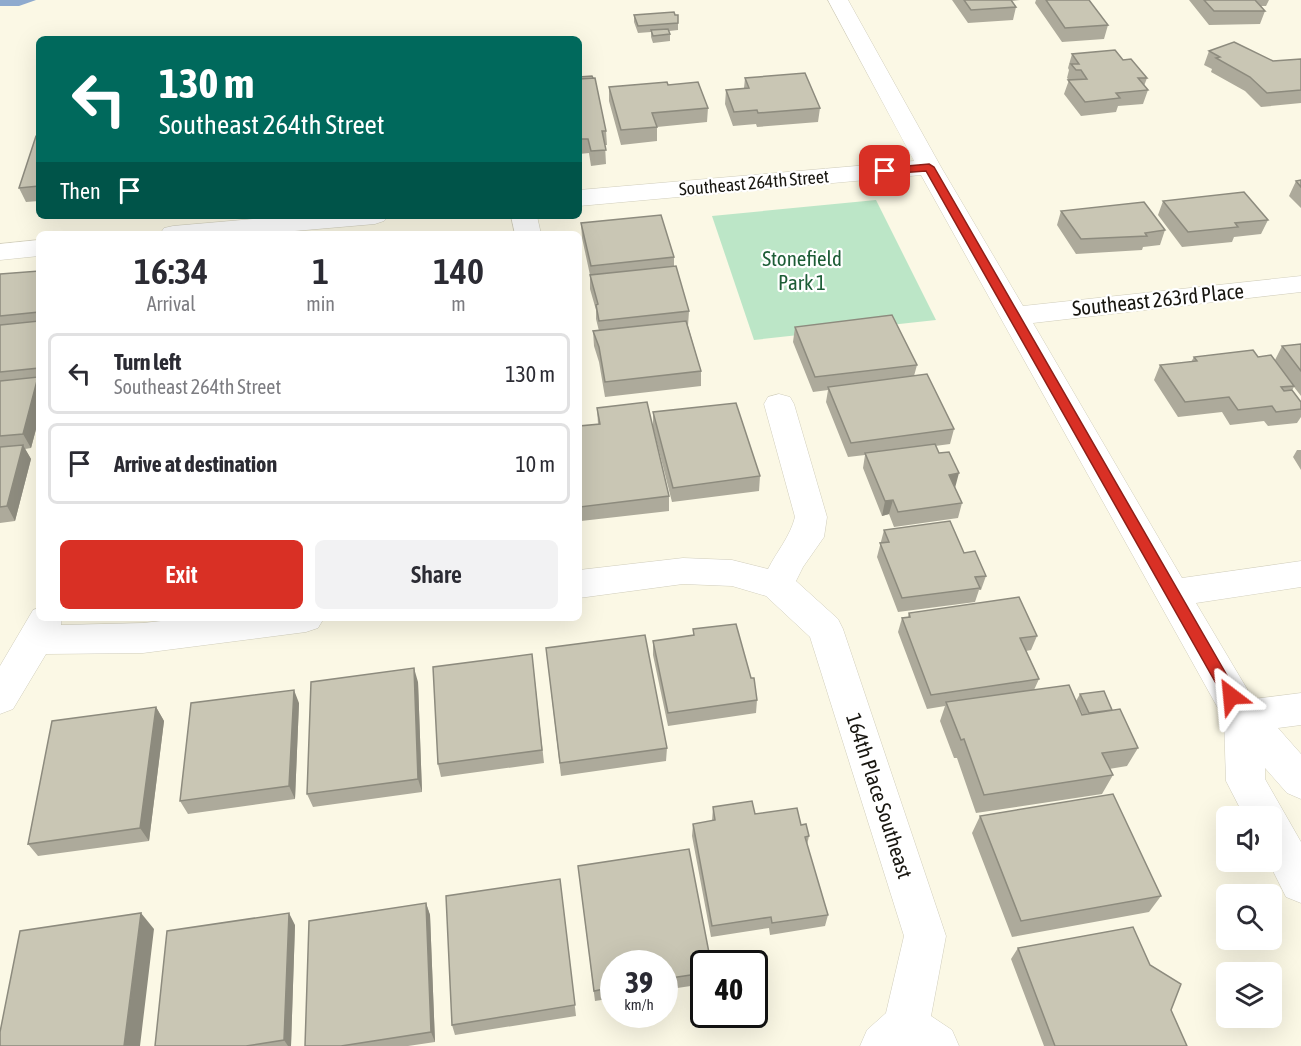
<!DOCTYPE html>
<html lang="en">
<head>
<meta charset="utf-8">
<style>
	:root { --surface:#fff; --page:#f2f2f3; --text:#2b2b33; --muted:#7c7c81; --line:#e1e1e2; --accent:#d93025 }
	body { margin:0; font-family:"Asap Condensed",sans-serif; background:var(--page); color:var(--text); height:100vh; display:flex; flex-direction:column; font-size:22px; white-space:nowrap }
	* { box-sizing:border-box; margin:0 }
	p { font-size:20px; color:var(--muted) }
	.icon { flex:none; width:33px; height:33px; fill:none; stroke:currentColor; stroke-width:2; stroke-linecap:round; stroke-linejoin:round }
	.map { position:relative; flex:1; overflow:hidden }
	.panel { position:absolute; left:36px; top:231px; width:546px; height:390px; display:flex; flex-direction:column; background:var(--surface); border-radius:9px; box-shadow:0 6px 24px #0002 }
	.panel>* { flex:none }
	.hud { position:absolute; left:36px; top:36px; width:546px; height:183px; border-radius:9px; box-shadow:0 6px 24px #0002; background:#00695c; color:#fff; overflow:hidden }
	.buttons { position:absolute; left:1216px; top:806px; display:grid; gap:12px }
	.buttons a { display:grid; place-items:center; width:66px; height:66px; border-radius:9px; background:var(--surface); box-shadow:0 6px 24px #0002; font-size:30px }
	.speed { position:absolute; left:600px; top:950px; display:flex; gap:12px; font-size:30px; font-weight:700; text-align:center }
	.speed>* { display:grid; place-content:center; width:78px; height:78px; border-radius:50%; background:var(--surface); box-shadow:0 6px 24px #0002; line-height:1 }
	.speed small { font-size:15px; font-weight:400 }
	.speed .limit { border:3px solid #111; border-radius:9px; background:#fff; color:#111 }
	.pin { position:absolute; display:grid; place-items:center; width:51px; height:51px; color:#fff; margin:-26px; border-radius:12px; box-shadow:0 3px 9px #0006 }
	.me { position:absolute; width:66px; margin:-33px; rotate:331deg; stroke-linejoin:round; filter:drop-shadow(0 0 4px #0008) }
	.turn { display:flex; align-items:center; gap:21px; height:126px; padding:0 24px; font-size:27px }
	.turn .icon { width:78px; height:78px; stroke-width:2.5 }
	.turn b { display:block; font-size:42px; line-height:51px }
	.then { display:flex; align-items:center; height:57px; padding:0 24px; background:#0003; gap:12px; font-size:22px }
	.eta { display:flex; justify-content:space-evenly; align-items:center; height:102px; text-align:center }
	.eta b { font-size:36px; font-weight:600; line-height:42px }
	.button { display:flex; gap:12px; margin-top:auto; padding:12px 24px }
	.button a { flex:1; height:69px; border-radius:9px; background:var(--accent); color:#fff; font-size:24px; font-weight:600; line-height:69px; text-align:center }
	.button a+a { background:var(--page); color:var(--text) }
	ul { padding:0; list-style:none }
	li { display:flex; align-items:center; gap:18px; height:81px; margin:0 12px 9px; padding:0 12px; border:3px solid var(--line); border-radius:9px }
	li div { flex:1 }
	li b { display:block; font-size:22px }
	li em { font-style:normal }
	.map>svg:first-child { display:block }
	.green { fill:#bce6c7 }
	.lines { fill:none; stroke-linecap:round; stroke-linejoin:round }
	.stream { fill:#8eaace; fill-rule:evenodd }
	.minor-casing { stroke:#d1cebc; stroke-width:1 }
	.minor { fill:#fff; fill-rule:evenodd }
	.wall { fill:#adaa9b }
	.shaded-wall { fill:#8d8b7e }
	.building { fill:#c9c6b4; stroke:#8d8b7e; stroke-width:1.5 }
	.route { fill:#d93025; stroke:#8d1f18; stroke-width:1.5 }
	.labels { text-anchor:middle; stroke-width:4.5; stroke-linejoin:round; paint-order:stroke }
	.far-street-label { font-size:18px; fill:#181610; stroke:#fff }
	.park-label { font-size:21px; fill:#1d5d36; stroke:#fff }
	.street-label { font-size:21px; fill:#181610; stroke:#fff }
</style>
</head>
<body>
<div class="map">
<svg width="1301" height="1046" viewBox="0 0 1301 1046">
	<rect width="100%" height="100%" fill="#fbf8e5"/>
	<path class="green" d="M876 200 936 320 754 340 712 216Z"/>
	<g class="lines">
		<path class="stream" d="M0 0H36L19 6H0Z"/>
		<g class="minor-casing">
			<path id="minor" d="M828 0H848L941 167 1023 306 1301 276V292L1033 323 1182 578 1301 561V587L1196 603 1253 699 1301 693V725L1278 728 1301 754V799L1287 793 1265 768V779L1301 842V903L1286 897 1268 861H1272V816H1244L1226 781 1224 719 921 175 579 206V190L914 161Z
				M288 216H388L384 221 375 224 260 234H160L164 228 173 226Z
				M511 216H537L541 234H515Z
				M39 240V256L0 260V244Z
				M779 394 790 397 794 404 827 517 824 537 803 567 796 581 838 619 843 629 946 936 931 1016 952 1030 959 1046H860L867 1030 886 1013 904 936 810 637 766 596 732 586 683 584 579 598V570L683 558 732 560 768 569C777 551 790 537 795 517L764 404 768 397Z
				M39 608V618H62L61 625 143 623 188 618H324L318 628 306 632 143 653 46 654 13 709 0 714V666L33 610Z"/>
		</g>
		<use href="#minor" class="minor"/>
	</g>
	<path class="wall" d="M952 0H1020L1012 1 1016 7 1013 20 968 23Z
		M1036 0H1089L1108 25 1104 39 1062 42 1035 3Z
		M1189 0H1269L1266 6H1261L1265 11 1260 24 1209 25Z
		M634 15H678V30L669 31 670 34V41L653 43 651 37V32L638 33 634 22Z
		M1209 51 1273 61 1301 59V103L1261 107 1245 91 1211 72 1212 69 1204 65Z
		M1072 54 1123 60 1147 78 1144 86 1148 90 1143 104 1118 106 1116 112 1081 116 1064 94 1069 80 1067 78 1069 70 1068 68Z
		M579 77 606 131 607 145H605L606 164 591 166 589 153 579 154Z
		M745 78 820 108 818 122 757 127 756 124 733 126 725 104 726 90 744 88Z
		M609 87 708 108 707 122 657 127V141L621 145 609 101Z
		M39 135V201L26 202 19 188Z
		M1301 180V208L1289 196 1296 181Z
		M1163 201 1268 220 1261 234 1234 237 1232 242 1182 247 1158 215Z
		M1061 211 1165 230 1160 245 1143 247 1142 250 1076 254 1057 225Z
		M581 223 674 257V266L689 311 688 326 701 371V386L605 397 599 362 594 346 593 331H599L596 319V310L590 289V275L582 238Z
		M39 271V418L31 448 25 449 31 459 15 521 0 523V274Z
		M795 327 917 365 914 376 954 429 950 444 935 446 962 503 958 518 894 527 889 514 882 516 863 468 865 455 848 457 826 402 828 390 813 392 793 342Z
		M1301 344V396L1294 387 1292 390 1301 402V417L1297 423 1268 426 1264 421 1230 425 1222 412 1178 417 1154 380 1160 365 1191 362 1194 357H1258L1275 360 1282 346Z
		M597 408 669 496V511L581 521 579 511V426L598 424Z
		M653 412 760 476 759 491 672 502 653 427Z
		M1297 450H1301V470L1293 457Z
		M884 530 964 553 986 576 981 590H979L975 602 898 612 877 557Z
		M909 613 1037 636 1031 650 1026 651 1039 679 1034 690 1083 715 1076 701 1080 694 1112 710 1138 748 1127 766 1109 769 1113 775 1102 794 976 813 957 758H954L940 721 945 706 927 709 898 632 902 618 908 617Z
		M693 629 751 678 757 700 756 713 668 726 653 655V641L693 636Z
		M546 648 667 748 666 761 561 776Z
		M532 654 544 763 441 777 438 764Z
		M418 682 422 792 313 807 307 794Z
		M299 703 295 799 188 814 180 801Z
		M156 707 164 721 149 841 38 856 28 844Z
		M713 807 755 814 801 825 809 836 807 845 828 915 825 926 770 935 769 928 711 937 692 836 693 824 712 821Z
		M980 816 1161 896 1149 912 1012 937 972 833Z
		M578 866 704 963V984L664 990V963H614V998L595 1001Z
		M560 879 576 1016 455 1035 452 1025Z
		M426 903 430 915 435 1042 408 1046H305Z
		M295 925 291 1046H155Z
		M1018 948 1171 1010 1187 1046H1044L1011 959Z"/>
	<path class="shaded-wall" d="M38 377 39 418 31 448 23 434Z
		M23 445 31 459 15 521 7 506Z
		M959 473 955 488 949 475Z
		M893 500 889 514 882 516 885 501Z
		M414 668 418 682 422 792 418 779Z
		M294 690 299 703 295 799 289 786Z
		M156 707 164 721 149 841 140 828Z
		M426 903 430 915 435 1042 431 1032Z
		M141 913 154 929 140 1046H124Z
		M289 913 295 925 291 1046H288L284 1040Z"/>
	<path class="building" d="M964 0H1011L1016 7 971 10Z
		M1046 0H1089L1108 25 1065 28Z
		M1204 0H1255L1265 11H1214Z
		M674 12 675 15H678V23L638 26 634 15Z
		M668 29 670 34 653 36 651 30Z
		M1234 42 1273 61 1301 59V90L1267 93 1250 77 1216 58 1220 57 1209 51Z
		M1115 50 1123 60 1131 59 1147 78H1138L1148 90 1116 93 1120 98 1085 102 1068 80 1087 79 1081 70H1076L1071 64H1079L1072 54Z
		M805 73 820 108 758 113 757 110 734 112 726 90 749 88 745 78Z
		M592 76 593 78 579 79V77Z
		M595 78 606 131H602L606 150 591 151 588 139H579V102H581L579 89V79Z
		M667 82 668 85 698 82 708 108 652 113 657 127 621 130 609 87Z
		M39 135V186L19 188 36 136Z
		M1301 180V187L1296 181Z
		M1244 192 1268 220 1235 223 1238 227 1188 232 1163 201Z
		M1144 202 1165 230 1145 233 1147 236 1081 239 1061 211Z
		M661 215 674 257 591 266 581 223Z
		M676 266 689 311 599 321 596 305 598 304 590 275Z
		M39 271V312L0 316V274Z
		M892 315 917 365 815 377 795 327Z
		M39 321V368L0 372V325Z
		M686 321 701 371 605 382 599 347 593 331Z
		M1301 344V371L1282 346Z
		M1253 350 1258 357 1271 355 1294 386 1281 387 1284 391 1292 390 1301 402V409L1276 412 1272 406 1238 410 1229 397 1185 402 1160 365 1197 361 1194 357Z
		M927 374 954 429 851 443 828 387Z
		M38 377 23 434 0 436V381Z
		M647 402 669 496 580 507 579 426 600 424 597 408Z
		M736 403 760 476 673 488 653 412Z
		M935 444 939 453 949 452 959 473 949 475 962 503 898 512 893 500 885 501 865 453Z
		M23 445 7 506 0 507V447Z
		M950 521 964 553 975 551 986 576 975 577 980 588 902 598 880 543 889 542 884 530Z
		M1019 597 1037 636 1020 638 1039 679 931 695 902 618 910 617 909 613Z
		M736 624 751 678H754L757 700 668 713 653 641 694 635 693 629Z
		M645 635 667 748 560 763 546 648Z
		M532 654 542 750 438 764 433 667Z
		M414 668 418 779 307 794 311 682Z
		M1069 685 1082 715 1120 709 1138 748 1102 753 1113 775 984 795 964 739 961 740 946 702Z
		M294 690 289 786 180 801 191 703Z
		M1104 691 1112 710 1089 713 1080 694Z
		M156 707 140 828 28 844 52 721Z
		M1113 794 1161 896 1021 921 980 816Z
		M752 801 755 814 797 808 801 825 806 824 809 836 805 837 828 915 772 923 771 917 712 926 693 824 715 820 713 807Z
		M689 849 711 963H704V973L664 979V963H614V987L594 991 578 866Z
		M560 879 575 1005 452 1025 446 896Z
		M426 903 431 1032 341 1046H305L309 921Z
		M141 913 124 1046H0V1032L20 931Z
		M289 913 284 1040 246 1046H155L167 931Z
		M1133 927 1150 965 1181 984 1171 1010 1187 1046H1055L1018 948Z"/>
	<path class="route" d="M929 164 934 167 1236 691 1239 696 1236 701 1231 703 1226 701 926 171 885 174 880 171 885 168Z"/>
	<g class="labels">
		<g class="far-street-label">
			<text transform="translate(754 183) rotate(-5)" y="6">Southeast 264th Street</text>
		</g>
		<g class="park-label">
			<text x="802" y="266">Stonefield<tspan x="802" dy="24">Park 1</tspan></text>
		</g>
		<g class="street-label">
			<text transform="translate(1158 300) rotate(-6)" y="7">Southeast 263rd Place</text>
			<text transform="translate(879 796) rotate(72)" y="7">164th Place Southeast</text>
		</g>
	</g>
</svg>
<div class="buttons">
<a><svg class="icon" aria-label="sound" viewBox="0 0 24 24"><path d="M4 9h4l5-4v14l-5-4H4zM17 9q2 3 0 6"/></svg></a>
<a><svg class="icon" aria-label="search" viewBox="0 0 24 24"><circle cx="10" cy="10" r="6"/><path d="M15 15l6 6"/></svg></a>
<a><svg class="icon" aria-label="layers" viewBox="0 0 24 24"><path d="M12 4l9 5-9 5-9-5zM3 14l9 5 9-5"/></svg></a>
</div>
<div class="speed"><div>39<small>km/h</small></div><div class="limit">40</div></div>
<div class="pin" style="left:885px;top:171px;background:#d93025"><svg class="icon" aria-label="arrive" viewBox="0 0 24 24"><path d="M6 21V4h12l-3 4 3 4H6"/></svg></div>
<svg class="me" style="left:1231px;top:696px" viewBox="-20 -20 40 40"><path d="M0-17L14 15 0 8-14 15z" fill="#d93025" stroke="#fff" stroke-width="4"/></svg>
<div class="hud">
<div class="turn"><svg class="icon" aria-label="left" viewBox="0 0 24 24"><path d="M17 20v-9H6M10 6l-5 5 5 5"/></svg><div><b>130 m</b>Southeast 264th Street</div></div>
<div class="then">Then<svg class="icon" aria-label="arrive" viewBox="0 0 24 24"><path d="M6 21V4h12l-3 4 3 4H6"/></svg></div>
</div>
<section class="panel">
<div class="eta">
<div><b>16:34</b><p>Arrival</p></div>
<div><b>1</b><p>min</p></div>
<div><b>140</b><p>m</p></div>
</div>
<ul>
<li><svg class="icon" aria-label="left" viewBox="0 0 24 24"><path d="M17 20v-9H6M10 6l-5 5 5 5"/></svg><div><b>Turn left</b><p>Southeast 264th Street</p></div><em>130 m</em></li>
<li><svg class="icon" aria-label="arrive" viewBox="0 0 24 24"><path d="M6 21V4h12l-3 4 3 4H6"/></svg><div><b>Arrive at destination</b></div><em>10 m</em></li>
</ul>
<div class="button"><a>Exit</a><a>Share</a></div>
</section>
</div>
</body>
</html>
